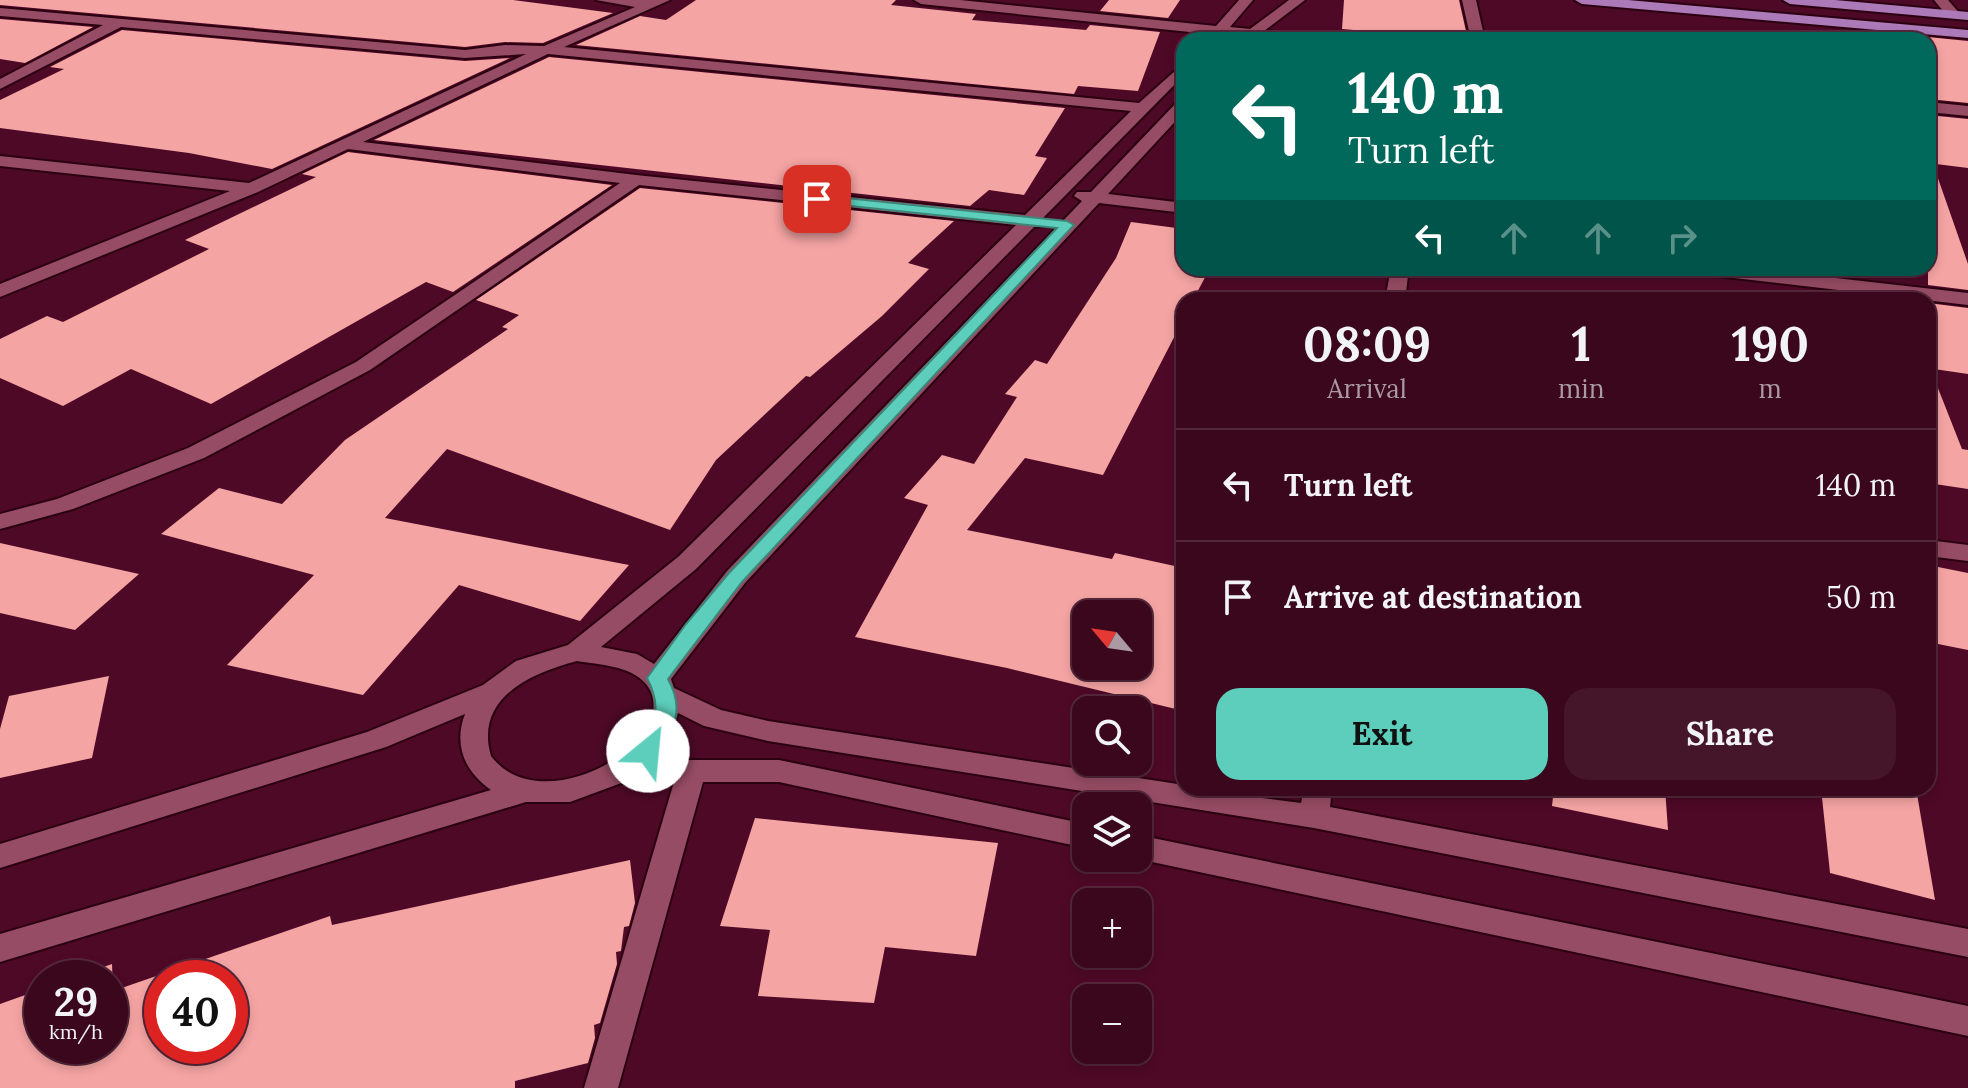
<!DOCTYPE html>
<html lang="en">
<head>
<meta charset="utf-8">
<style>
	:root { --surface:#3a071d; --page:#45152a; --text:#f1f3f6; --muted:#ab99a4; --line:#54283b; --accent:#5ccebb }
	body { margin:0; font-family:Lora,serif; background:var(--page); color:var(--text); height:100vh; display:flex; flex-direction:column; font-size:30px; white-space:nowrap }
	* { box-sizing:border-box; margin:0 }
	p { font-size:26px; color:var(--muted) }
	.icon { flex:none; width:44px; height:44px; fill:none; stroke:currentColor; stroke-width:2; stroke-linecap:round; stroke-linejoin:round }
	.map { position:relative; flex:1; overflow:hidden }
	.side { position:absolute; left:1176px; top:292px; width:760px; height:504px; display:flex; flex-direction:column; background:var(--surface); border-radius:24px; box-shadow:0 4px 12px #0003,0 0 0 2px var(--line) }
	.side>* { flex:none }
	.hud { position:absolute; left:1176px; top:32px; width:760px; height:244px; border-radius:24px; box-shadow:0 4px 12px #0003,0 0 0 2px var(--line); background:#00695c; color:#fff; overflow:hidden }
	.needle { width:52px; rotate:299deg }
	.fabs { position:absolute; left:1072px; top:600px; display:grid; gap:16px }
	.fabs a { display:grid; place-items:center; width:80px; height:80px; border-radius:16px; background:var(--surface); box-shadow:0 4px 12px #0003,0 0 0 2px var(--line); font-size:40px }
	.speed { position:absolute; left:24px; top:960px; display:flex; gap:16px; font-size:40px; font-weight:700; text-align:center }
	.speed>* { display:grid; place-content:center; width:104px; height:104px; border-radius:50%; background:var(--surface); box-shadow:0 4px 12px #0003,0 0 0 2px var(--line); line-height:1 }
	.speed small { font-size:20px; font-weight:400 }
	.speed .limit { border:12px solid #d22; background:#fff; color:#111 }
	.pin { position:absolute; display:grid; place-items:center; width:68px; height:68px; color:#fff; margin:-34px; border-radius:16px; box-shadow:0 4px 12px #0006 }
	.me { position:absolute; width:88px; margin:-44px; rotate:28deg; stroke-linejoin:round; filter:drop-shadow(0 0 6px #0008) }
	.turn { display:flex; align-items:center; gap:28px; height:168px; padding:0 40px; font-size:36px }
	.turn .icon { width:104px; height:104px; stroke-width:2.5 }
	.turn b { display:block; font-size:56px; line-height:68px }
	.lanes { display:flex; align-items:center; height:76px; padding:0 40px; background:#0003; justify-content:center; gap:40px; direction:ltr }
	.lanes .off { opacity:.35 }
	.eta { display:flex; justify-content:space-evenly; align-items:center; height:136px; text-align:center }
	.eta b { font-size:48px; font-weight:700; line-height:56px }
	.action { display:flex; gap:16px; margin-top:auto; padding:16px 40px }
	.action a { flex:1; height:92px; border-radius:24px; background:var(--accent); color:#111; font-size:32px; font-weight:700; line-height:92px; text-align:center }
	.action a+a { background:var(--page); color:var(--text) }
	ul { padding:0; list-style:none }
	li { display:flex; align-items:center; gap:24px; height:112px; padding:0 40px; border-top:2px solid var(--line) }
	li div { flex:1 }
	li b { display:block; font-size:30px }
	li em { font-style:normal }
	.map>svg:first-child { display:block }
	.building { fill:#f4a4a3; fill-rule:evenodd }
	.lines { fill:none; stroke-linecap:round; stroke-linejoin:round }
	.minor-casing { stroke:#2b0010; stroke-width:4 }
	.major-casing { stroke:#2b0010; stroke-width:4 }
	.minor { fill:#964c64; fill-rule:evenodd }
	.major { fill:#ac7ab9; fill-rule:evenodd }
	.route { fill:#5ccebb; stroke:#3c867a; stroke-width:2 }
</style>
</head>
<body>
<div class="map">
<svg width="1968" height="1088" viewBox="0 0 1968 1088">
	<rect width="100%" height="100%" fill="#4e0927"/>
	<path class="building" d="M0 0H513L613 13 543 43 505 42 465 47 0 5Z
		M696 0H896L891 5 976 14 972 20 1086 30 1090 25 1160 32 1138 91 1078 86 1074 94 576 45 640 16 666 20Z
		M1109 0H1180L1168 18 1100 11Z
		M1344 0H1459L1468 40 1342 29Z
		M0 19 93 27 25 63 0 59Z
		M122 30 465 61 510 58 272 169 189 153 0 128V100L64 69 50 67Z
		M1928 37 1968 41V103L1928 99Z
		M549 57 1065 108 1035 156 1047 158 1024 195 989 190 970 206 374 140Z
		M1928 115 1968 119V168L1928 163Z
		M348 152 612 185 453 292 426 282 211 404 131 369 63 406 0 378V339L47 316 63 322 209 249 185 240 316 177 302 174Z
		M1934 167 1968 264V290L1928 285V168Z
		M640 188 954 221 908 263 929 269 882 316 810 377 806 376 716 460 670 530 447 449 385 518 629 565 580 621 459 585 363 695 227 665 314 575 161 534 219 488 282 504 345 440 508 329 502 327 519 315 476 300Z
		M1131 222 1184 229V268H1210L1193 300H1184V318L1103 475 1025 458 967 530 1112 559 1115 553 1184 568V711L1007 668 855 637 928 505 904 498 942 455 974 464 1017 397 1005 394 1035 360 1047 364 1116 258ZM1086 614H1138V666H1086Z
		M1928 303 1968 308V374L1934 369 1928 351Z
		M1930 368 1962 449 1968 450V489L1928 483Z
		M0 543 139 574 75 630 0 613Z
		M1928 565 1968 573V650L1928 642Z
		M109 676 92 758 0 778V729L9 696Z
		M1554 788H1665L1668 830 1552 806Z
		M1821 788H1916L1935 900 1830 873Z
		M755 818 998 843 976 956 885 947 874 1003 758 996 770 930 720 926Z
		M630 860 635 903 629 926 624 927 621 951 616 952 617 964 600 1023 594 1025 595 1038 588 1063 515 1081V1088H0V1004L42 989V1046H110V978H72L112 964 113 991 330 916 332 925ZM162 978H230V1046H162Z"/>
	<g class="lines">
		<g class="minor-casing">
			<path id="minor" d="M596 0H670L564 47 1139 103 1184 63V75L1043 218 1048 222 1045 226 1034 227 696 569 601 647 637 654 654 664 727 571 1082 201 1074 196 1077 192H1091L1179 100 1184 98V112L1108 194 1184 203V213L1099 203 745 583 671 679 674 688 721 710 768 721 1184 785V788L1301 803 1304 788H1332L1330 807 1968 929V957L1314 828 768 741 704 726 678 713 673 731 652 760H779L1086 824V848L779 782H703L618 1088H584L674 782H624L570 802H526L0 962V934L491 790C465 772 453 745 465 714L386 747 0 868V844L367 732 483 685 516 661 568 645 678 557 1016 225 639 185 370 370 204 458 73 509 0 529V514L57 499 188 448 356 362 620 183 348 149 258 192 0 297V284L230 191 0 166V156L249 183 526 54 465 58 121 27 0 89V79L103 25 0 16V8L465 50 505 45 544 46 635 7ZM548 54 1131 111 1025 215 636 175 363 142ZM577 661C599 665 630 665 646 684 688 737 543 825 491 756 474 698 531 673 577 661Z
				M914 0H960L1216 26 1239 0H1253L1230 27 1250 29 1289 0H1305L1264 31 1312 36 1319 40H1240L1242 37 1223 35 1219 40H1209V34L921 4Z
				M1462 0H1476L1485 40H1471Z
				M1934 0H1948L1961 15 1949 18Z
				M1928 102 1968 106V116L1928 112Z
				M1391 268H1409L1405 300H1385Z
				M1690 268H1748L1968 293V305L1699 274Z
				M1928 540 1968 545V561L1928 556Z
				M1138 835 1968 1006V1036L1138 859 1135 858H1138Z"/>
		</g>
		<g class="major-casing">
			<path id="major" d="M1575 0H1628L1968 30V38L1582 4Z
				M1783 0H1835L1968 12V20L1790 4Z"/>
		</g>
		<use href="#minor" class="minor"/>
		<use href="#major" class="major"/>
	</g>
	<path class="route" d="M817 195 1067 221 1074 225 742 582 668 679C686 712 673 727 655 756L648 759 637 751C653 721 664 711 647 678L686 624 729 573 1057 228 813 202 811 199Z"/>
</svg>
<div class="fabs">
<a><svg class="needle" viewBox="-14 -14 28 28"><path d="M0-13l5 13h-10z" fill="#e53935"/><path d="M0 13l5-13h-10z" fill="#ab99a4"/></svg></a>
<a><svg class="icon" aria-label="search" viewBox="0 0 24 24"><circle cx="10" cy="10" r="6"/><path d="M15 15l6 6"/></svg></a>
<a><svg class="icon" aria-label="layers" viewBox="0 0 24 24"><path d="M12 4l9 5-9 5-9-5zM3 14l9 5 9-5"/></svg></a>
<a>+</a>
<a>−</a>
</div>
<div class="speed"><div>29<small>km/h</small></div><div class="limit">40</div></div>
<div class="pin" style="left:817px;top:199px;background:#d93025"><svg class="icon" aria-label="arrive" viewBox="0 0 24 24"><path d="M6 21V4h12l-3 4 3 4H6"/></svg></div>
<svg class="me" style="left:648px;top:751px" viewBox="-20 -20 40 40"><circle r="19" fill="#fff"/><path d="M0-13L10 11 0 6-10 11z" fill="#5ccebb"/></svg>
<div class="hud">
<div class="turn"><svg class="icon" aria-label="left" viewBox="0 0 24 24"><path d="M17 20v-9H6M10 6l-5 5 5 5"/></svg><div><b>140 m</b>Turn left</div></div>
<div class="lanes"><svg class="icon" aria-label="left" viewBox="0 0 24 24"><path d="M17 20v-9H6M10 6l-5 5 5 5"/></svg><svg class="icon off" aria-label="ahead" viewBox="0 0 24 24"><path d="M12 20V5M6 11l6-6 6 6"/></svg><svg class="icon off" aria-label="ahead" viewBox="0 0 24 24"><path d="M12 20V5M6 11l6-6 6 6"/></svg><svg class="icon off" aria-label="right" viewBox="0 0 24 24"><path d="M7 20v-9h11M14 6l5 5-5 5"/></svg></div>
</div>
<section class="side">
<div class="eta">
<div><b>08:09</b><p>Arrival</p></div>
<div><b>1</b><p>min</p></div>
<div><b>190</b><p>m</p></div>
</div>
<ul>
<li><svg class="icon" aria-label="left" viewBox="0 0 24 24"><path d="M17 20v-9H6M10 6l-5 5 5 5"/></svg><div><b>Turn left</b></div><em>140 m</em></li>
<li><svg class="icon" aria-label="arrive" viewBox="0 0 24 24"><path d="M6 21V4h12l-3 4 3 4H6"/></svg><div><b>Arrive at destination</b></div><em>50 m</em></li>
</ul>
<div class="action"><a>Exit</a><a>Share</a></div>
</section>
</div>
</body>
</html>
